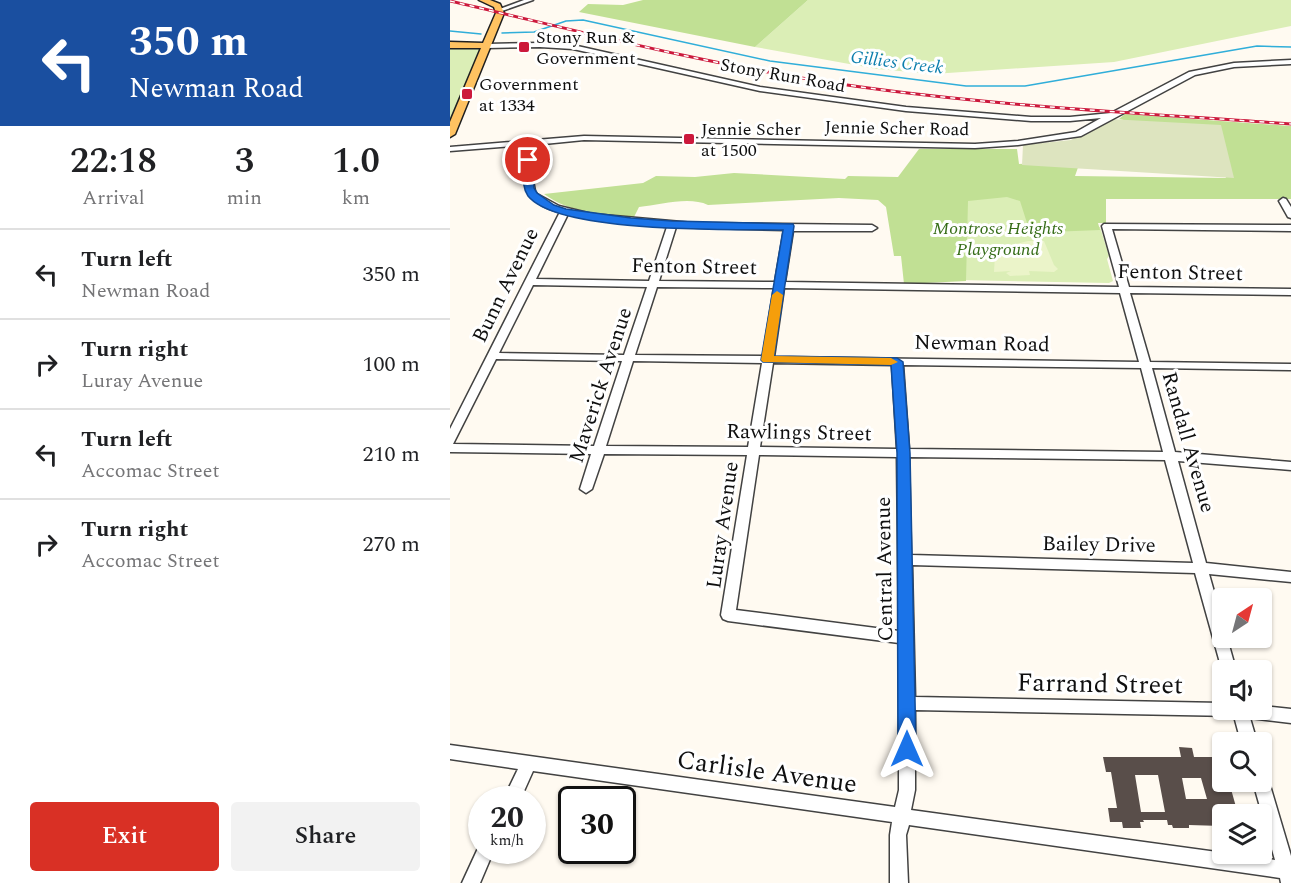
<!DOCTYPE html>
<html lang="en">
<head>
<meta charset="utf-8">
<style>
	:root { --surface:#fff; --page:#f2f2f2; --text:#202124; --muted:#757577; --line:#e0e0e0; --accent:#d93025 }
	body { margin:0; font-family:Spectral,serif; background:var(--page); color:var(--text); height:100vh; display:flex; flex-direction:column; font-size:22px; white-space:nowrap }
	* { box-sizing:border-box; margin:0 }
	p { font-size:20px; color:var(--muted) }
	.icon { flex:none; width:33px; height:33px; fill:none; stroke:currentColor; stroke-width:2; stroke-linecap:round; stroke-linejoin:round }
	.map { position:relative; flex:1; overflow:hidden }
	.side { display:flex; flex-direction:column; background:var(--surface); width:450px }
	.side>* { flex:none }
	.guide { background:#1a4fa0; color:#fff; overflow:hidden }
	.needle { width:39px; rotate:36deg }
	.tools { position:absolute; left:762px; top:588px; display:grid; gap:12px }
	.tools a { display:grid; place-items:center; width:60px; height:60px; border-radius:6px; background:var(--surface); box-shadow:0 2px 4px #0004; font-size:30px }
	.speed { position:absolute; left:18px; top:786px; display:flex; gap:12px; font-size:30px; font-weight:700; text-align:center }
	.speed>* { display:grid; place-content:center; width:78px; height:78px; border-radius:50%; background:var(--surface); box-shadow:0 2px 4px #0004; line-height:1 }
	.speed small { font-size:15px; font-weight:400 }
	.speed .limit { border:3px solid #111; border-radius:9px; background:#fff; color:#111 }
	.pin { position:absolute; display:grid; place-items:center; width:51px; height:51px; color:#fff; margin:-26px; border:3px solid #fff; border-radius:50%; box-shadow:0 2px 6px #0007 }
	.me { position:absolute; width:66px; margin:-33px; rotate:0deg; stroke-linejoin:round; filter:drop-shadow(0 0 4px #0008) }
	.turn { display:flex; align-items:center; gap:21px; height:126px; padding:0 30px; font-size:27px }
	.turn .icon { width:78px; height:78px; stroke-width:2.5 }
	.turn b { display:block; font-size:42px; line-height:51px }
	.eta { display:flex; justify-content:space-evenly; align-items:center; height:102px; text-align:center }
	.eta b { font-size:36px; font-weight:600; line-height:42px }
	.primary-button { display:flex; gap:12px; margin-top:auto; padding:12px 30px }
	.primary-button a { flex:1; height:69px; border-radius:6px; background:var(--accent); color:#fff; font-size:24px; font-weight:600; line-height:69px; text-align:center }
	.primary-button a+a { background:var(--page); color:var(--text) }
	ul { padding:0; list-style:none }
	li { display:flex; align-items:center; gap:18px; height:90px; padding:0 30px; border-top:2px solid var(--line) }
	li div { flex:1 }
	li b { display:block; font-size:22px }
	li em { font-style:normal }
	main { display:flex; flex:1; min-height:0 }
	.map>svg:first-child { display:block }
	.green { fill:#dbeeb6 }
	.forest { fill:#c1e094 }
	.cemetery { fill:#dde4bf }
	.pitch { fill:#ebf4c9 }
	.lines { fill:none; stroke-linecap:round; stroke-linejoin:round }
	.stream { stroke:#30aed9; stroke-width:1.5 }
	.building { fill:#594e4a; fill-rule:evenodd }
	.minor-casing { stroke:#424242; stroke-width:3 }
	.major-casing { stroke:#202020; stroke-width:3 }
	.minor { fill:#fff; fill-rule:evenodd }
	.major { fill:#ffc261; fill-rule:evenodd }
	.rail-casing { stroke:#cc193c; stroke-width:3 }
	.rail { stroke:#fff; stroke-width:1.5; stroke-dasharray:5; stroke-linecap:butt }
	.route { fill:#1a73e8; stroke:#114b97; stroke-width:1.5 }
	.slow { fill:#f59e0b }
	.poi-dot { fill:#cc193c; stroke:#fff; stroke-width:2 }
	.labels { text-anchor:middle; stroke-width:6; stroke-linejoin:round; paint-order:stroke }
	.far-poi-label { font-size:18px; fill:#0f0f0f; stroke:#fff; text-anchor:start }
	.far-water-label { font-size:18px; font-style:italic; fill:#0c7ead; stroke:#fff }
	.far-street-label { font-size:18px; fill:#0f0f0f; stroke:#fff }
	.far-park-label { font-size:18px; font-style:italic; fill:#366d18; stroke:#fff }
	.street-label { font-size:21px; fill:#0f0f0f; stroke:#fff }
	.near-street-label { font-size:26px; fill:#0f0f0f; stroke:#fff }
</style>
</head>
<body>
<main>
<section class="side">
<div class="guide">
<div class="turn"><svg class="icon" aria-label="left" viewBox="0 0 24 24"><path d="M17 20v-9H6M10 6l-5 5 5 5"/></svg><div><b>350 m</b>Newman Road</div></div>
</div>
<div class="eta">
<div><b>22:18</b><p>Arrival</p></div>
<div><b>3</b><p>min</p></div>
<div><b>1.0</b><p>km</p></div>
</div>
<ul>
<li><svg class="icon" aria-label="left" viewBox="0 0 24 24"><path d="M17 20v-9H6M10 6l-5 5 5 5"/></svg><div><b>Turn left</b><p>Newman Road</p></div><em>350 m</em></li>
<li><svg class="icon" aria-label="right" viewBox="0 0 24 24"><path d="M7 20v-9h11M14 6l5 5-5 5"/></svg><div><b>Turn right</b><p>Luray Avenue</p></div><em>100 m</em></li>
<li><svg class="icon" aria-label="left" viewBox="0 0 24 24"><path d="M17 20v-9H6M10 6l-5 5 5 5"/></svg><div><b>Turn left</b><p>Accomac Street</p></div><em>210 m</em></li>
<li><svg class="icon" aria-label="right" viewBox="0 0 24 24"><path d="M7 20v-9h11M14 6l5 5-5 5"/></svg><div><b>Turn right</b><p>Accomac Street</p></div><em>270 m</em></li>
</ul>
<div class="primary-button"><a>Exit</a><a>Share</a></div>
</section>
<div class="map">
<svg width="841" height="883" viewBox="0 0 841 883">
	<rect width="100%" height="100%" fill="#fffaf1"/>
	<path class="green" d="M358 0H841V26L664 62 483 74 427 69 305 47Z
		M0 45 37 46 0 135Z
		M503 193 584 194 589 226 650 227 659 256 657 259 663 281 659 283 509 280Z"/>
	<path class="forest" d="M193 0H358L305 47 129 12 138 4 173 5Z
		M675 114 841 126V199H656V223H648L650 230 600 232 577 223 570 201 557 197 518 201 516 281 454 284 451 256H444L436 207 428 200 389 198 258 205C239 196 210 205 189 207L184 217C153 214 119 213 94 194L193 183 206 176 245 177 284 173 395 179 398 176 448 177 469 149H567L569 164 609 162 632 156 625 176 776 178 770 158 750 136 669 119Z"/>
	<path class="cemetery" d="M659 119 771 125 784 178 572 165 573 145 621 140Z"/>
	<path class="pitch" d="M578 241H594L604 265 608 269 604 272 579 271 580 275 560 276 556 273 561 271 544 272 545 255 558 246Z"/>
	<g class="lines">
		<path class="stream" d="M0 31 31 34
			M52 33 84 32 116 21 133 20 320 61 516 86H575L807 46 841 47"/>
	</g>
	<path class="building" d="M729 747 742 748 744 757H772V782H779L788 814H772V826L739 825V828H723L722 825H718L717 820H693L694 822H690L691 828H673L672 822H660L658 808H667L661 772H656L653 757H731ZM685 775H708L715 812H691ZM732 778H751L757 799H736Z"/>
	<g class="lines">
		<g class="minor-casing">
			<path id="minor" d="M74 0H83L52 11 47 10Z
				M90 43 123 45 310 87 456 107 581 117H620L661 113 739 72 784 63 841 60V64L784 67 745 75 631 136 568 145 525 148 134 140 84 145 81 170 85 191 87 194 109 206 142 214 243 223 422 225 427 228 422 231H343L335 282 669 287 652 226 654 224 841 225V231L662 229 679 287 841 289V295L680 293 700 362 841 364V370L702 368 725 452 841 462V470L728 461 756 563 841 572V582L759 574 772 620V638H777L786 670 772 672V670L745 573 462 565 465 697 772 703V710H812V706L841 709V723L800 718 807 742H791L784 716 465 710V790L461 810 825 860 803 782H812V775L817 777 819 782 841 856V883H831L830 878 459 825 456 835 458 883H440V835L442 822 83 771 70 800H53L68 769 0 759V745L445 807 449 790V643L278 621 273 619 271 615 297 455 154 454 142 489 136 493 130 489 141 454 0 452V429L110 212C71 203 71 179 75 145L0 151V147L134 136 525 144 568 141 626 132 651 118 620 121H581L456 111 310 91 123 49 90 47 37 48 33 46 37 44ZM118 214 142 219 217 227 199 281 86 279ZM226 227 334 230 325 282 209 281ZM83 285 197 287 174 355 49 353ZM207 287 324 288 313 356 185 355ZM334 288 670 293 689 362 324 357ZM46 359 172 361 144 446 3 444ZM183 361 312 363 298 447 156 446ZM323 363 442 365 447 449 310 447ZM453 365 691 368 713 452 459 449ZM309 455 447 457 449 631 286 610ZM459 457 715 460 743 563 461 555Z
				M833 198 836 199 841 207V218L838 217 829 201Z
				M30 844H32V850H44L30 883H12Z"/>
		</g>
		<g class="major-casing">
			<path id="major" d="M29 0H40L50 4 54 13 5 134 0 137V122L31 48H0V42L33 43 46 13 44 7Z"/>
		</g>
		<use href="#minor" class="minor"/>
		<use href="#major" class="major"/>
		<g class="rail-casing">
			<path id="rail" d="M0 1C129 31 258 65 390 84 539 106 691 113 841 124"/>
		</g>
		<use href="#rail" class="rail"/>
	</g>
	<path class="route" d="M78 157 83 160 84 188 87 193 104 205 116 209 181 218 222 221 343 224 344 226 324 356 447 358 453 362 460 453 466 749 463 755 457 757 450 755 448 749 447 453 441 365 313 362 311 360 333 230C282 229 109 234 78 196 71 186 74 172 73 160Z"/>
	<path class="slow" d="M327 291 333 295 324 356 441 358 448 362 441 365 313 362 311 360 322 295Z"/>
	<g class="poi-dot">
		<rect x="68" y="41" width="12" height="12" rx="3"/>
		<rect x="11" y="88" width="12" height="12" rx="3"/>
		<rect x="233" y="133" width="12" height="12" rx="3"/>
	</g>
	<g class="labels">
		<g class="far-poi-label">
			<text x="86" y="43">Stony Run &amp;<tspan x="86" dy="21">Government</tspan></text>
			<text x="29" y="90">Government<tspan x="29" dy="21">at 1334</tspan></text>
			<text x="251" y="135">Jennie Scher<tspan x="251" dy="21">at 1500</tspan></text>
		</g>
		<g class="far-water-label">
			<text transform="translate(447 62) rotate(7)" y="6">Gillies Creek</text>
		</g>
		<g class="far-street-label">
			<text transform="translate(333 75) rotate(10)" y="6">Stony Run Road</text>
			<text transform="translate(447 128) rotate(1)" y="6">Jennie Scher Road</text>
		</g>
		<g class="far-park-label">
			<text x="548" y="234">Montrose Heights<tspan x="548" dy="21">Playground</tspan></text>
		</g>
		<g class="street-label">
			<text transform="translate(244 266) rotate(1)" y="7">Fenton Street</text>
			<text transform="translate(730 272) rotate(1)" y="7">Fenton Street</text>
			<text transform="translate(55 285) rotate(-64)" y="7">Bunn Avenue</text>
			<text transform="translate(532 343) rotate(1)" y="7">Newman Road</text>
			<text transform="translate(150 385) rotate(-72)" y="7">Maverick Avenue</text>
			<text transform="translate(349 432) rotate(1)" y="7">Rawlings Street</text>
			<text transform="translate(739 442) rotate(74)" y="7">Randall Avenue</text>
			<text transform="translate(272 525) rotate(-82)" y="7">Luray Avenue</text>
			<text transform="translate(649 544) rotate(1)" y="7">Bailey Drive</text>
			<text transform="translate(434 569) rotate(-91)" y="7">Central Avenue</text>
		</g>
		<g class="near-street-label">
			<text transform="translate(650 683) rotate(1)" y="9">Farrand Street</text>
			<text transform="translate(317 771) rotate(8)" y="9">Carlisle Avenue</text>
		</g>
	</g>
</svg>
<div class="tools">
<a><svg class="needle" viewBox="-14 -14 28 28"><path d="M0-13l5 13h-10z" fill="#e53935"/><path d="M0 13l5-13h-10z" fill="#757577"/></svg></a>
<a><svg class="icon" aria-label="sound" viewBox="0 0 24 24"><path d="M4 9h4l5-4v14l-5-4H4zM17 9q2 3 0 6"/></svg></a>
<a><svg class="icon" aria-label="search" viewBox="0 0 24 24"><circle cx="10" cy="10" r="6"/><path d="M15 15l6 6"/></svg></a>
<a><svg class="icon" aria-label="layers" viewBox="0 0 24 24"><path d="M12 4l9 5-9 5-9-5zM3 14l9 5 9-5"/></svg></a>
</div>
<div class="speed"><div>20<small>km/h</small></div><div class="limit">30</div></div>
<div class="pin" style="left:78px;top:160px;background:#d93025"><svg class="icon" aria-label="arrive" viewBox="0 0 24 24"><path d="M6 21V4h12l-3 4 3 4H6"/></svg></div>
<svg class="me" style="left:457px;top:749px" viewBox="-20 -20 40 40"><path d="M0-17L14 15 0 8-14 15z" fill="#1a73e8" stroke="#fff" stroke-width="4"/></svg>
</div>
</main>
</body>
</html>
